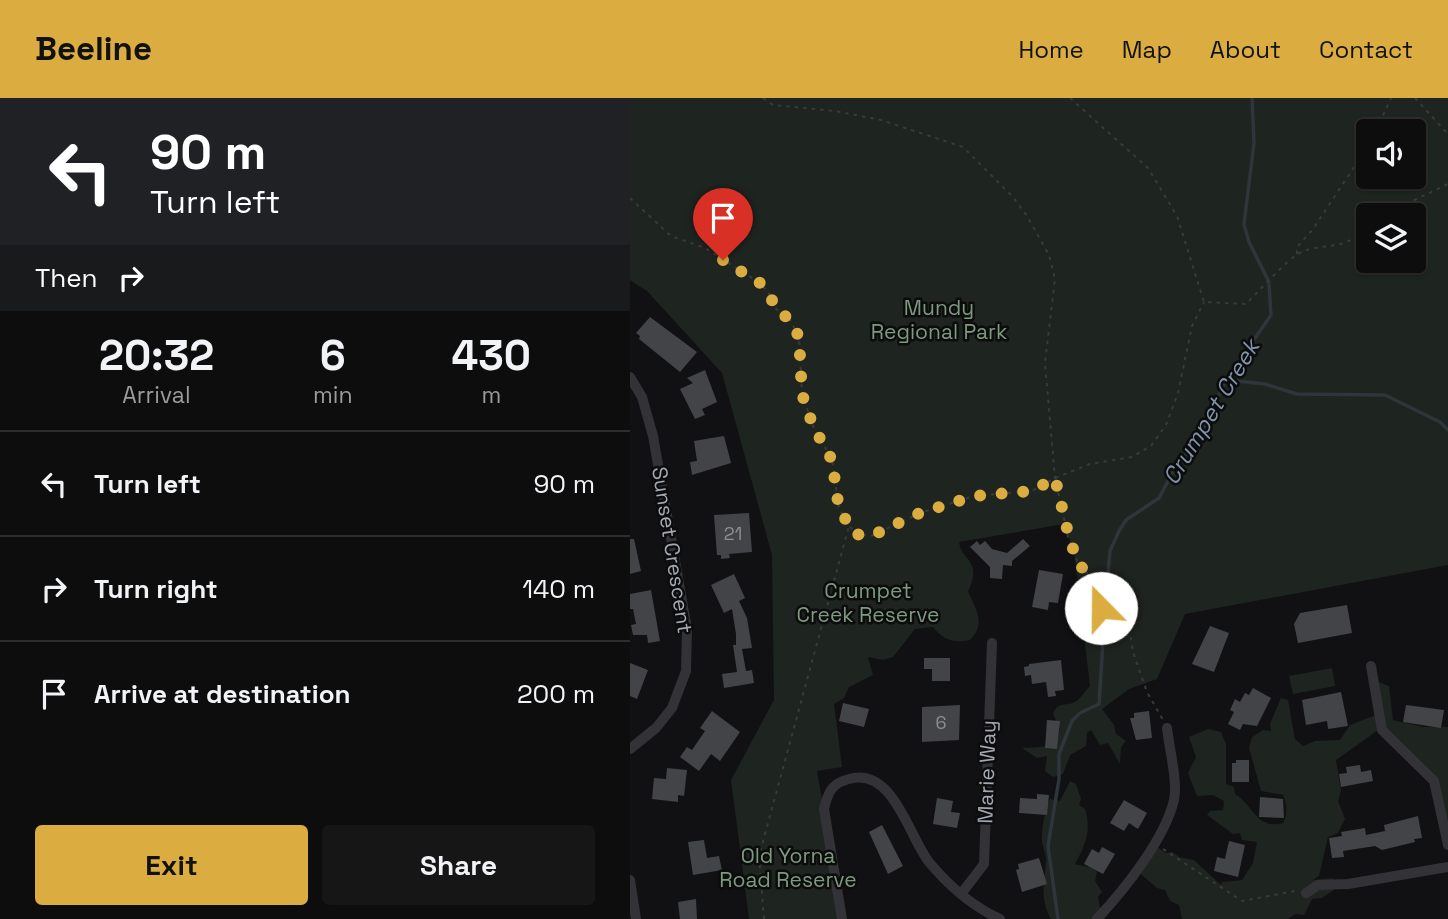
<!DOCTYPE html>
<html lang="en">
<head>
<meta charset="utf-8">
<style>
	:root { --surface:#0d0d0e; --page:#161617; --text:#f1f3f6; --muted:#9a9c9e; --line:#2d2d2e; --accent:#dbad41 }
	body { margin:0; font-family:"Space Grotesk",sans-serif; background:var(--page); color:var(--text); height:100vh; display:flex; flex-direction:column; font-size:26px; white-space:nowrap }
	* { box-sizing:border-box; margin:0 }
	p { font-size:23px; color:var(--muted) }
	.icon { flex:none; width:38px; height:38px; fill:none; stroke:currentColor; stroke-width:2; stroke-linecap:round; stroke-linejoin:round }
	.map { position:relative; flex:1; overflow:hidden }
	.sheet { display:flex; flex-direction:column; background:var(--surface); width:630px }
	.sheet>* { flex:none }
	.guide { background:#202124; color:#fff; overflow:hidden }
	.controls { position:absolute; left:726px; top:21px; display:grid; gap:14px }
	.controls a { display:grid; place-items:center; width:70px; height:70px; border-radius:7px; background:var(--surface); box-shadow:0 2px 5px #0004,0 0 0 2px var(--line); font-size:35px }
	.pin { position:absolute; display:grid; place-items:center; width:60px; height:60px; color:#fff; margin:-72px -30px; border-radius:50% 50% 50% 0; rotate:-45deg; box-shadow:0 0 7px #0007 }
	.pin .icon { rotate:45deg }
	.me { position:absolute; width:77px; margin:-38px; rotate:338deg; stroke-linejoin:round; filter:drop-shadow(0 0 5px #0008) }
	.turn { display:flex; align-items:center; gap:24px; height:147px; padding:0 35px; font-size:32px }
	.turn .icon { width:91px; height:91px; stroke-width:2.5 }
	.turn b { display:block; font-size:49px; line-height:60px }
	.then { display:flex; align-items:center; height:66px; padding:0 35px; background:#0003; gap:14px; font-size:26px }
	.eta { display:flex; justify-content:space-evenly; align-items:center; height:119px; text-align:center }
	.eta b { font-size:42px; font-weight:800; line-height:49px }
	.button { display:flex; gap:14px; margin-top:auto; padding:14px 35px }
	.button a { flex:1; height:80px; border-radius:7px; background:var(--accent); color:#111; font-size:28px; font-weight:800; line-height:80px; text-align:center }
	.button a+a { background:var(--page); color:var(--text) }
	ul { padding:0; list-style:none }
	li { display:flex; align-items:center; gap:21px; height:105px; padding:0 35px; border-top:2px solid var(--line) }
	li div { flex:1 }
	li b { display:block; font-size:26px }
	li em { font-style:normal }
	header { display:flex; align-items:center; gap:42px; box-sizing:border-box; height:98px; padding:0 35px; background:var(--accent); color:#111 }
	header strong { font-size:33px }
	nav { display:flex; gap:38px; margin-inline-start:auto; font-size:24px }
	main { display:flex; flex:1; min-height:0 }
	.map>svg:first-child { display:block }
	.green { fill:#1e241f; fill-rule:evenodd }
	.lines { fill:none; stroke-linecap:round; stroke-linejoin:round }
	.stream { stroke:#2e353b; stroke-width:3.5 }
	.building { fill:#434448 }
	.path { stroke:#393a3e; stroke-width:2; stroke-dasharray:3.5 5; stroke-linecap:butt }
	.street { stroke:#333337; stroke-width:10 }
	.route { stroke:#dbad41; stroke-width:12; stroke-dasharray:0 21.6 }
	.labels { text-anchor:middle; stroke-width:5; stroke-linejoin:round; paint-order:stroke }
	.number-label { font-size:18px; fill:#8c8f98 }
	.park-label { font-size:21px; fill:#7d9a80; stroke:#0c0c0d }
	.street-label { font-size:21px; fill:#a4a8b2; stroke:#0c0c0d }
	.water-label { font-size:23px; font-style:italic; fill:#7f94a9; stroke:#0c0c0d }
</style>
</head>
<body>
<header>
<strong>Beeline</strong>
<nav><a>Home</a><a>Map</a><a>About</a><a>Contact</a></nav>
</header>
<main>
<section class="sheet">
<div class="guide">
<div class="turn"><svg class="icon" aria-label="left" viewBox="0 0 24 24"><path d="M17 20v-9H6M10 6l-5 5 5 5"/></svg><div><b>90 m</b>Turn left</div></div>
<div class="then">Then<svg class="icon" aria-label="right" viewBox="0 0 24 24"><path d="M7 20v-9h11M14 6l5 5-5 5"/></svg></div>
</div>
<div class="eta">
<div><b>20:32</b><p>Arrival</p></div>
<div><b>6</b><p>min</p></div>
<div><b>430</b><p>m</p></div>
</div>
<ul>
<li><svg class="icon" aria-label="left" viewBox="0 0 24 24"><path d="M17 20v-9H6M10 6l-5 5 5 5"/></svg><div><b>Turn left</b></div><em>90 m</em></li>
<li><svg class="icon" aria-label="right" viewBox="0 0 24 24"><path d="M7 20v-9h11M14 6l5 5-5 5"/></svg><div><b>Turn right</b></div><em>140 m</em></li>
<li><svg class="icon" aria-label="arrive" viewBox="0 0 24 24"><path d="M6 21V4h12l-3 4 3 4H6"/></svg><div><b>Arrive at destination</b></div><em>200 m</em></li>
</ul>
<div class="button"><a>Exit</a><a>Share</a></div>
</section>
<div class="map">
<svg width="818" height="821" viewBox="0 0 818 821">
	<rect width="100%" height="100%" fill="#111113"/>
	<path class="green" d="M0 0H818V467L555 516 527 581 499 591 472 611 484 627 486 636 496 643 491 649 490 666 478 645 470 647 461 632 457 635 456 648 440 657 433 676 423 679 415 673 417 658 407 660 392 650 426 648 430 631 423 616C429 601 438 610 448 602 452 598 456 592 460 588L444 453 434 426 329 444C332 464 353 462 338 493 345 510 357 525 340 542 324 546 312 541 303 529L285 531 263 559 253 562 238 559 243 577 219 589 214 600 204 606 212 669 187 673 213 821H119L101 682 144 602 142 457 92 275 17 193 0 182ZM738 33H784V79H738ZM738 117H784V163H738Z
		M702 570 705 588 663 596 659 578Z
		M749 584 759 588 763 622 793 629H818V737L806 682 753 631Z
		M651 600 658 602 665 641 673 648 685 643 710 642 720 627 746 617 751 630 706 662 711 693 708 703 715 721 708 735 698 739 689 778 683 782 703 780 704 792 692 800 682 801 674 817 665 816 658 821H552L549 807 540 803 535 792 527 790 505 771 522 746 536 755 543 754 549 759 564 762 591 787 592 784 612 782 623 765 627 744 612 742 610 735 603 736 577 717 580 713 593 712 594 703 583 697 567 698 558 675 566 659 559 639 578 631 591 634 596 646V686L604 689 605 696C624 708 627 732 653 725 658 716 657 707 653 697L631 693 619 650 622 639 633 632 641 633 640 626Z
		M440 683 446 686 451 701 449 707 455 711C462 732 455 748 445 766L463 770 467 774 465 783 472 794 468 799 472 821H421C409 800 415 785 416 761 416 754 411 747 412 739 412 727 415 712 420 701L430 703Z"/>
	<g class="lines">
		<path class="stream" d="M622 0 624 45 614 126 619 144 639 184
			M597 282 635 286 667 296 755 297 810 324 818 332
			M475 507 480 453 489 433 496 422 529 400 545 370 568 341 596 282 641 217 639 186
			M428 821 418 748 429 681V656L442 623 450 615 469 606 475 513"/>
	</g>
	<path class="building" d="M20 219 67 254 50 274 9 241 10 238 6 235Z
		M75 272 87 304 72 311 75 317 65 321 50 291 63 285 57 280Z
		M94 338 101 365 62 377 60 364 67 363 64 343Z
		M119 415 122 454 99 456 100 460 91 461V457H87L84 417Z
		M0 441H4L11 473 0 476Z
		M393 441 400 448 382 463V468L373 467 372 481 360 480V469L340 449 347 443 350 447 355 443 362 451 377 455Z
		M409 472 433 476 428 505 419 504 418 512 402 509Z
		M104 476 115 500 109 503 117 520 122 550 112 551 116 573 122 572 124 585 94 590 92 576 107 574 103 547H106V536L102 511 94 515 81 487Z
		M21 492 30 543 18 545 17 537H3L1 527 6 526 3 511H0V496Z
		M717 507 722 535 668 545 664 526 670 515Z
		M580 528 599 535 584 574 562 566Z
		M294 560H320V583H302V571H294Z
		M431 562 434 592 425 593 426 598 418 599 416 584 402 586 401 577 395 578 394 569 399 568V566Z
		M0 565 18 572 7 601 0 598Z
		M623 590 641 600 627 628 613 626 610 632 598 626 604 614 600 612 605 601 610 604 615 595 619 597Z
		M711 594 718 628 698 631 697 623 676 627 672 602Z
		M213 605 239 611 234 629 209 623Z
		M330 607 329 642 292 644V609Z
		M776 607 814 612 811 630 773 624Z
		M82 613 110 634 90 663 81 656 69 673 50 659 57 649 62 652 75 633 70 630Z
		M519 613 522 640 506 642 500 620H504V615Z
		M417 622 430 623 427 651 415 650Z
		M606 662H619V684H602V665H606Z
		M730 667 731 674 741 672 743 683 711 689 709 676 717 675 716 669Z
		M37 670 57 672 54 698 48 697V704L22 701 24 680 36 681Z
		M407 696 419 697 417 717 389 715 390 700 407 701Z
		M630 699 653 701 654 720 629 719Z
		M307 700 323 703 321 714 330 715 327 730 303 726Z
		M494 702 517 715 508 731 499 725 494 733 480 725Z
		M788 718 792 740 784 741 785 744 752 752 745 748 713 753 714 759 702 760 699 740 712 738 711 734 735 730 736 737 755 733 754 727Z
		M252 727 273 768 258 776 239 734Z
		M74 742 77 760 89 758 92 772 63 777 58 744Z
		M599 743 615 747 608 779 584 773 587 759 595 761Z
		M472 749 485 756 473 776 454 766 462 751 469 755Z
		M409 760 417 786 392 794 386 772 389 771 388 766Z
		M66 801 67 821H50L48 804Z"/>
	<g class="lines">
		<path class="path" d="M133 0 143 7 205 13 251 22 333 49 383 99 397 118 419 157 425 181 415 265 425 380 438 439 448 465 469 489 470 510H489L497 516 503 554 517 594 533 622
			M440 0 518 70 547 118 574 204 616 206C627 195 657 162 668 156 692 142 712 157 738 128
			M785 0 818 36
			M746 33 761 0
			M0 100 41 138 75 150 130 185 140 197 145 210 160 222 169 239 172 296 183 328 202 362 209 411 225 436 241 438 290 415 344 398 402 393 425 380 460 366 502 359 521 348 536 327 548 295 562 228 574 204
			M753 117 818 86
			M667 156V149L683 131 738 48
			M533 751 612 803 665 793
			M134 821 129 758 219 428"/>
		<path class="street" d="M0 279 12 299 23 338 57 531 56 573 42 610 26 630 0 651
			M741 568 752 632 804 683 818 747
			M0 782 6 821
			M676 795 688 787 718 786 818 769
			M331 796 354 766 362 545
			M212 821 194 711C198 694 202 685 219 681 263 668 279 739 299 764 318 787 342 808 370 821
			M467 821C494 792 535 741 544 702 548 684 539 649 537 630"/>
	</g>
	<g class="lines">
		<path class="route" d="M93 162 130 185 140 197 145 210 160 222 169 239 172 296 183 328 202 362 209 411 225 436 241 438 290 415 344 398 402 393 425 380 439 439 448 465 469 489 471 510"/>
	</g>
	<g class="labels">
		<g class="number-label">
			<text x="103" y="442">21</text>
			<text x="311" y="631">6</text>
		</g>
		<g class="park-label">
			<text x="309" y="217">Mundy<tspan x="309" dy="24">Regional Park</tspan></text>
			<text x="238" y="500">Crumpet<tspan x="238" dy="24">Creek Reserve</tspan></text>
			<text x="158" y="765">Old Yorna<tspan x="158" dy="24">Road Reserve</tspan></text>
		</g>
		<g class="street-label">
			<text transform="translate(42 452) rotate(81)" y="7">Sunset Crescent</text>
			<text transform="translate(357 674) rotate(-88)" y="7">Marie Way</text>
		</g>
		<g class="water-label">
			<text transform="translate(581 314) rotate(-59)" y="8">Crumpet Creek</text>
		</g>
	</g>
</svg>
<div class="controls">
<a><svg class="icon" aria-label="sound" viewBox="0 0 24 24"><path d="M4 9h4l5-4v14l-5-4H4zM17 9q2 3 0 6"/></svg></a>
<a><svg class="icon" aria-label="layers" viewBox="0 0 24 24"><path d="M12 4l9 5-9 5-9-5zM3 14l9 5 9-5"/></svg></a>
</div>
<div class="pin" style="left:93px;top:162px;background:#d93025"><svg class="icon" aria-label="arrive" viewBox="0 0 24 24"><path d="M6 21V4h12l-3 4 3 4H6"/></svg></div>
<svg class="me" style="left:471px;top:510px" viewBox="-20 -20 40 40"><circle r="19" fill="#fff"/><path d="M0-13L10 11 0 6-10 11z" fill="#dbad41"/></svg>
</div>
</main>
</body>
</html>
